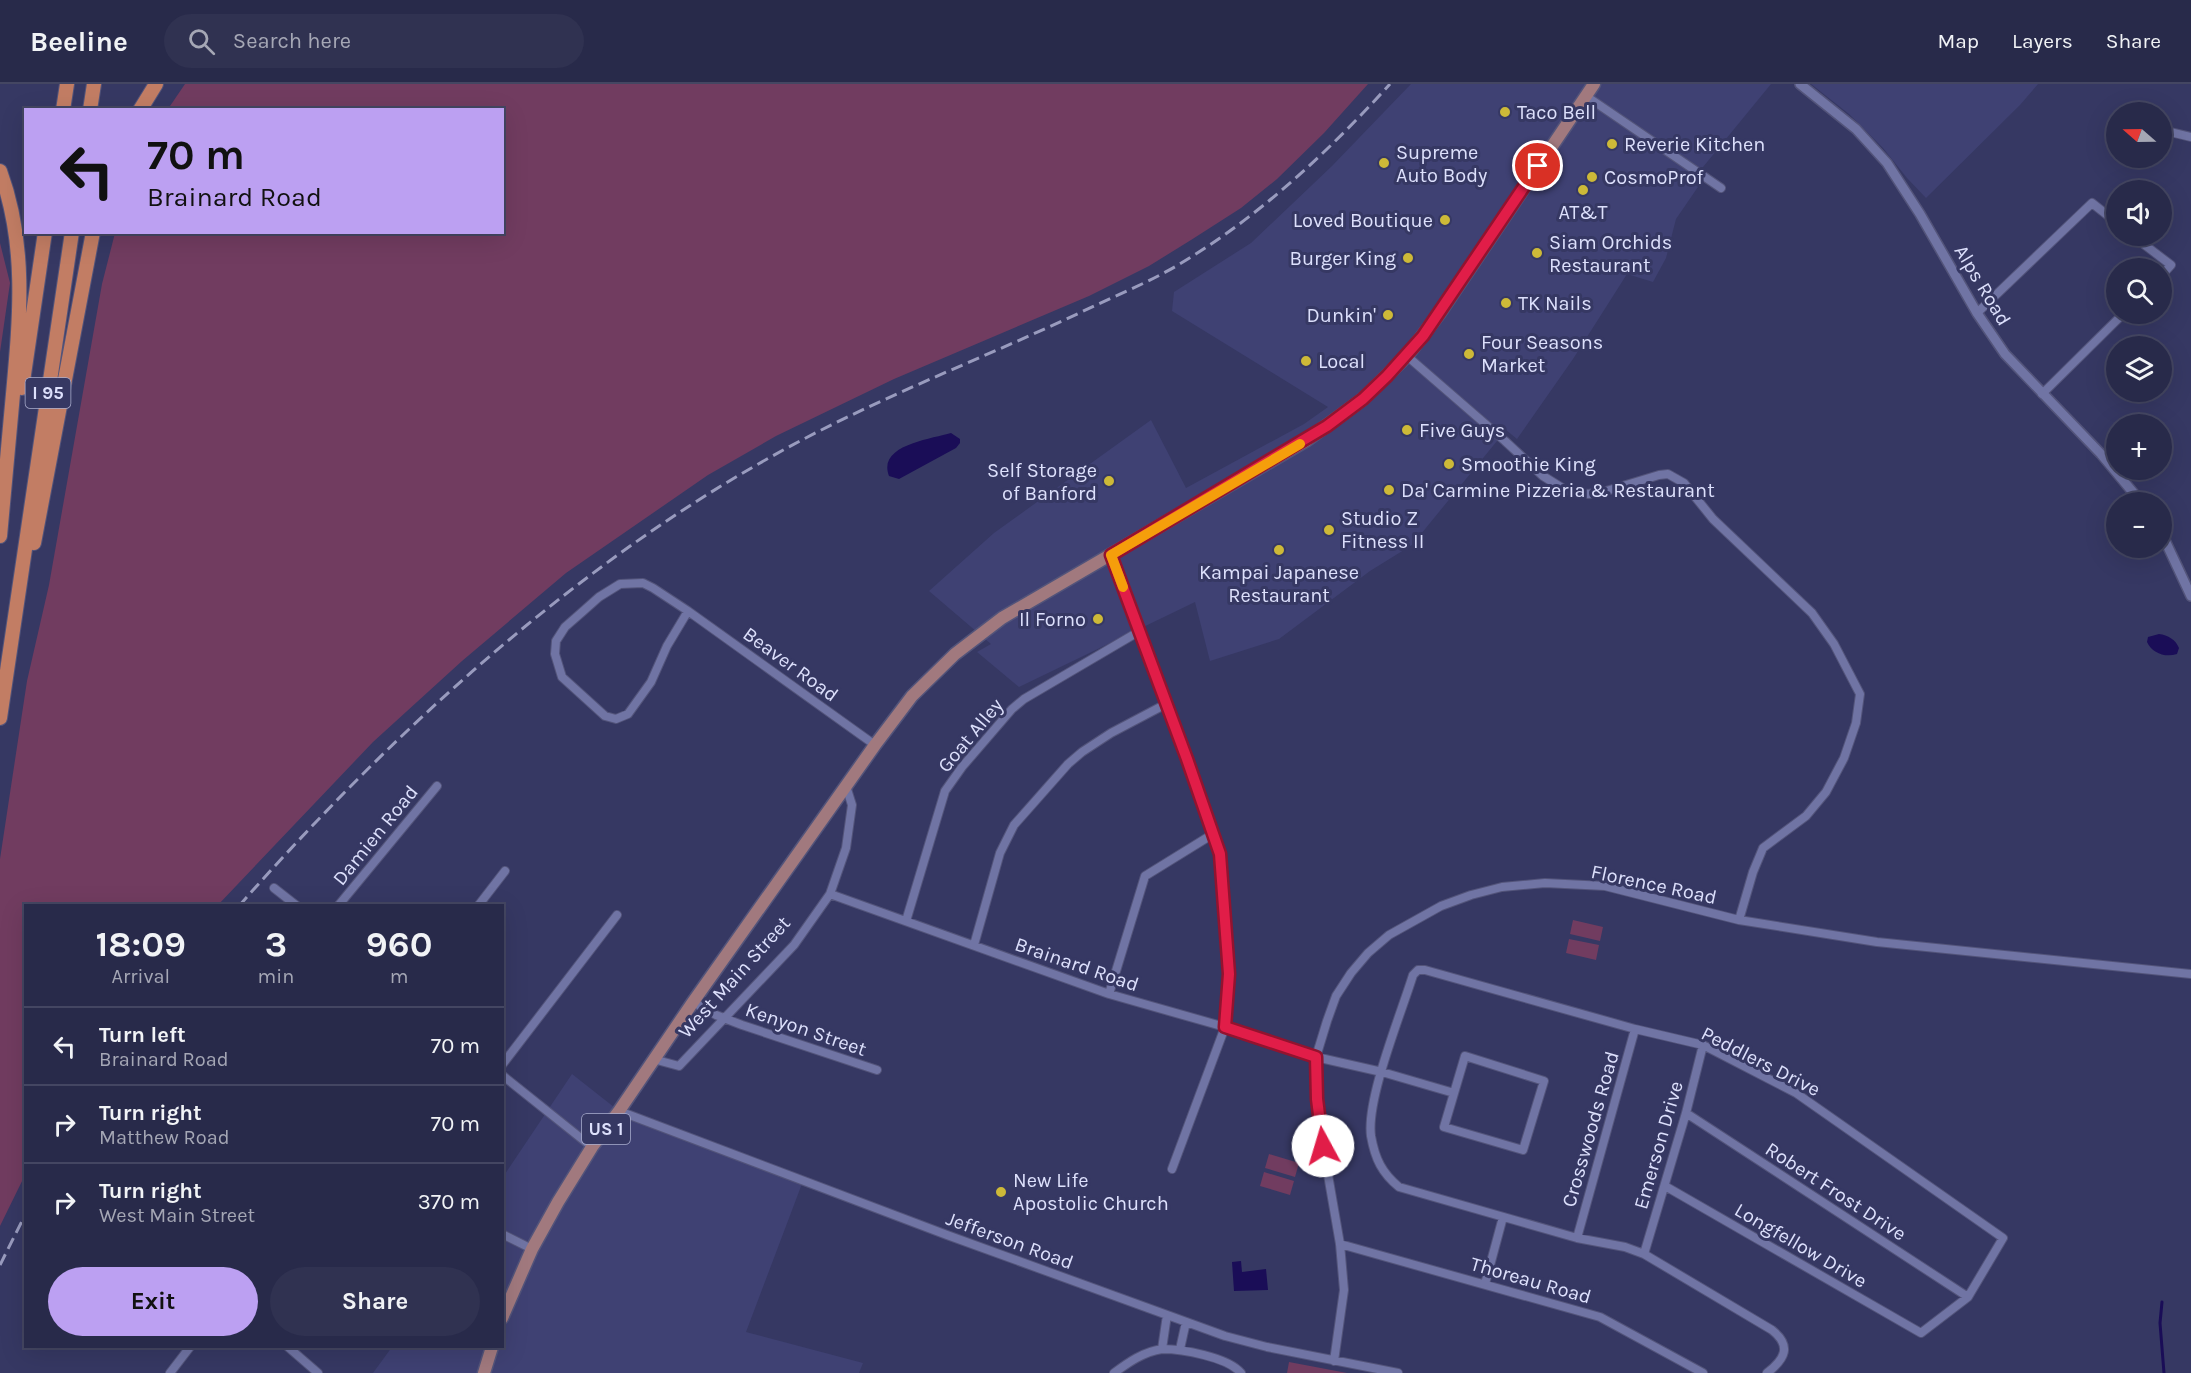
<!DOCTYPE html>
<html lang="en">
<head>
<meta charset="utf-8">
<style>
	:root { --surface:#282a4a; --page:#303251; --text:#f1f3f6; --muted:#a5a7b5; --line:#444662; --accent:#bca0f2 }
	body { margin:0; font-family:Karla,sans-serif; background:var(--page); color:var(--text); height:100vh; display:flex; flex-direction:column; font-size:22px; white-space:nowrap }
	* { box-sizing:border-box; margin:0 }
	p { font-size:20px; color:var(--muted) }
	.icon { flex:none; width:33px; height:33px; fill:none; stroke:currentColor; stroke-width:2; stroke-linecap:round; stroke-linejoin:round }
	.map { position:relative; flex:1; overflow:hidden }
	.panel { position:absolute; left:24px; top:820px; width:480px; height:444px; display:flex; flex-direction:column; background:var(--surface); border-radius:0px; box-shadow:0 6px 24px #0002,0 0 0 2px var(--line) }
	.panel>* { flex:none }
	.guide { position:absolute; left:24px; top:24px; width:480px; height:126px; border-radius:0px; box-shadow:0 6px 24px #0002,0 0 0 2px var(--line); background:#bca0f2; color:#111; overflow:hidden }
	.needle { width:39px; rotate:290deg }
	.tools { position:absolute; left:2106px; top:18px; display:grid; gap:12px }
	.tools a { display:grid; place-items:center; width:66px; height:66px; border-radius:50%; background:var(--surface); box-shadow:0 6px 24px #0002,0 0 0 2px var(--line); font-size:30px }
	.pin { position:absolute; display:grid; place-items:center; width:51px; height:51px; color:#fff; margin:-26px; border:3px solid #fff; border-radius:50%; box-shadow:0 2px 6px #0007 }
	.me { position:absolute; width:66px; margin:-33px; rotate:354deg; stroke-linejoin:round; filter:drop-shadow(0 0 4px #0008) }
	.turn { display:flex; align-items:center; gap:21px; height:126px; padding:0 24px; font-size:27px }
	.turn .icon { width:78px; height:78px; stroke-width:2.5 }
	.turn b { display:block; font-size:42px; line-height:51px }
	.eta { display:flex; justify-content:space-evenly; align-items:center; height:102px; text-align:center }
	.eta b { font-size:36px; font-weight:700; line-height:42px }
	.action { display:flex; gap:12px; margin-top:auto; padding:12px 24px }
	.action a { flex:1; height:69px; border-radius:36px; background:var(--accent); color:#111; font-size:24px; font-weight:700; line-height:69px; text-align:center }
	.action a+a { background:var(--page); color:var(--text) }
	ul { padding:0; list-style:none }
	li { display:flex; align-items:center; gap:18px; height:78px; padding:0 24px; border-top:2px solid var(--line) }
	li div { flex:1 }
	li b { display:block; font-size:22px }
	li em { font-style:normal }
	header { display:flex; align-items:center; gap:36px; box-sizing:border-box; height:84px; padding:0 30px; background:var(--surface); border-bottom:2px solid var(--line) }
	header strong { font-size:28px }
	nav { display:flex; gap:33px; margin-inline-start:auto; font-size:21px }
	.search { width:420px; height:54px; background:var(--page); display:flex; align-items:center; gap:15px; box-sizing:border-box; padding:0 21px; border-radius:33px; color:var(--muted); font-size:22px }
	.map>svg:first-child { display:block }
	.built { fill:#3f4173 }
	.green { fill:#713c60 }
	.water { fill:#1a0d57 }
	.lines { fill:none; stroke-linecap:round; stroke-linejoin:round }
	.stream { stroke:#1a0d57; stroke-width:3 }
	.minor-casing { stroke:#53547a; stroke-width:10 }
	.tertiary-casing { stroke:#53547a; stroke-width:12 }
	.primary-casing { stroke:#53547a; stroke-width:15 }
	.motorway-casing { stroke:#53547a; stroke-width:16 }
	.minor { stroke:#7074a4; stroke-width:8 }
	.tertiary { stroke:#7074a4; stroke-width:9 }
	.primary { stroke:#a1797e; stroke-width:12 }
	.motorway { stroke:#c27d64; stroke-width:14 }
	.rail { stroke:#999bbe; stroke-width:3; stroke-dasharray:12 6; stroke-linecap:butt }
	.route-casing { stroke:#92132f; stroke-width:15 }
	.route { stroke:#e11d48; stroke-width:10 }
	.slow { stroke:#f59e0b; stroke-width:10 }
	.poi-dot { fill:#cdb938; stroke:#363863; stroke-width:2 }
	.labels { text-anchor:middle; stroke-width:6; stroke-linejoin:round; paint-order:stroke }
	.shield { fill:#363863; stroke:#abaece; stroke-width:1.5 }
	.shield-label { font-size:18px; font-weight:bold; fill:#dde0fc }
	.poi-label { font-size:20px; fill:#dde0fc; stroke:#363863; text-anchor:start }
	.street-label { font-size:20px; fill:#dde0fc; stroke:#363863 }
</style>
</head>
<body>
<header>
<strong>Beeline</strong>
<div class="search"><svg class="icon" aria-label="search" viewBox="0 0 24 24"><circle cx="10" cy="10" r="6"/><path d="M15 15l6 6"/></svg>Search here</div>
<nav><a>Map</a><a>Layers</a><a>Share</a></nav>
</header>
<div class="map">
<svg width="2191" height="1289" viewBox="0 0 2191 1289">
	<rect width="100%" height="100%" fill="#363863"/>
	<path class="built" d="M1411 0H1771L1694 94 1700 100 1676 135 1666 174 1653 198 1627 190 1573 275 1517 355 1506 346 1412 461 1370 487 1279 555 1210 577 1195 518 1019 603 977 568 991 560 929 507 994 449 1151 336 1186 404 1304 340 1328 323 1172 227 1174 208 1251 159 1332 82Z
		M1811 0H2038L2020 21 1926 114 1907 94 1883 64 1849 30Z
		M572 990 619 1027 803 1097 746 1248 863 1279 859 1289H373L392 1263H502L503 1093Z"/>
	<path class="green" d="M185 0H1368L1324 49 1277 95 1241 124 1191 156 1149 182 1089 212 894 295 776 352 708 391 566 489 462 577 373 658 217 822H26L25 1091 0 1142V775L27 597 49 501 102 200 115 149 502 148V26L168 25Z
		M0 159 10 199 0 268Z
		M1573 836 1603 843 1600 857 1570 850Z
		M1569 855 1599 861 1596 876 1566 869Z
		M1269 1070 1299 1079 1295 1093 1265 1084Z
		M1264 1088 1294 1097 1290 1111 1260 1102Z
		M1289 1278 1347 1289H1287Z"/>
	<path class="water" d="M951 349 960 355V359L956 364 899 395 889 392C877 361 931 355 951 349Z
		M2159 550C2168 551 2176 556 2179 564L2177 570C2165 574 2152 569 2147 558L2148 553Z
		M1241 1177 1242 1188 1266 1185 1268 1206 1234 1207 1232 1178Z"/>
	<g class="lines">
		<path class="stream" d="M2162 1218 2160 1239 2164 1289"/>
		<g class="minor-casing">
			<path id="minor" d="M1586 12 1721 104
				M2162 46 2191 53
				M2133 152 2171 181 2162 191
				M1977 229 2092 119 2116 138
				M1407 272 1505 357 1543 392 1567 407 1588 410 1603 408 1659 391 1668 390 1684 399 1713 435 1812 529 1834 560 1860 610 1856 639 1844 674 1826 708 1806 732 1763 764 1753 788 1739 836
				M2042 310 2123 230
				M1111 471 1187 675 1213 750 1221 782 1229 890 1225 943 1172 1085
				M688 527 653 504 643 499 620 500 599 513 581 529 565 543 556 557 555 570 562 593 605 632 616 635 628 630 651 598 667 562 688 527 875 661
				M274 804 297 822
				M830 810 1109 910 1225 943 1316 973 1382 988 1454 1009
				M338 822 437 702
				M478 822 505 787
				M906 837 945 707 962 683 1012 625 1024 615 1138 548
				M974 861 1000 769 1014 741 1068 680 1082 668 1111 649 1166 620
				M1109 910 1145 792 1213 750
				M693 918 716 931 742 941 877 986
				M1465 972 1544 997 1523 1066 1444 1043Z
				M653 975 679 982 794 861 830 810 846 764 852 721 846 702
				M502 981 617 831
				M502 991 592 1063
				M619 1027 947 1151 1225 1252 1267 1263 1398 1289
				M1686 1029 1968 1213
				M1665 1102 1921 1249 1968 1213 2003 1154 1796 1009 1703 961 1635 945 1425 886H1418L1413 891C1401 930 1366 1015 1371 1052 1375 1075 1382 1089 1399 1103L1577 1154 1625 1163 1644 1170 1772 1246C1792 1262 1785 1275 1767 1289
				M502 1150 532 1165
				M1577 1154 1635 945
				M1340 1160 1600 1233 1703 1289
				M1644 1170 1686 1029 1703 961
				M1485 1200 1503 1133
				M288 1263 318 1289
				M1162 1265C1182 1265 1228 1273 1241 1289
				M1180 1265 1186 1238
				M1334 1277 1344 1206 1340 1160 1323 1062 1317 1015 1316 973 1327 937 1336 912 1351 889 1368 869 1389 851 1441 822 1471 811 1502 803 1545 799 1605 802 1739 836 1877 858 2191 890
				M170 1289 190 1263
				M1114 1289C1129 1278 1143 1268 1162 1265L1167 1231"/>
		</g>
		<g class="tertiary-casing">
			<path id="tertiary" d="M1800 0 1856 45 1887 79 1920 130 1977 229 2005 270 2101 370 2141 418
				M2162 450 2191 512"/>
		</g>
		<g class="primary-casing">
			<path id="primary" d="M502 1234 532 1165 558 1118 592 1063 619 1027 693 918 875 661 912 612 955 570 1002 534 1307 356 1363 315 1407 272 1439 230 1594 0
				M484 1289 492 1263"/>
		</g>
		<g class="motorway-casing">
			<path id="motorway" d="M63 26 67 0
				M90 26 94 0
				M140 26 156 0
				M0 87C27 160 20 233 13 310 9 357 4 404 0 452
				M22 304 45 148
				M34 459 93 148
				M0 634 72 148"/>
		</g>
		<use href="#minor" class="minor"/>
		<use href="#tertiary" class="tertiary"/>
		<use href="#primary" class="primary"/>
		<use href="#motorway" class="motorway"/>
		<path class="rail" d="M239 822C394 646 580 476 787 364 886 310 992 271 1094 222 1122 209 1151 197 1178 181 1259 133 1327 69 1390 0
			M0 1181 26 1129"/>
	</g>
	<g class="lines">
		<g class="route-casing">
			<path id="route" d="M1323 1062 1317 1015 1316 973 1225 943 1229 890 1220 770 1187 675 1111 471 1327 342 1363 315 1387 292 1423 252 1538 82"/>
		</g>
		<use href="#route" class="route"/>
		<path class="slow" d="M1123 503 1111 471 1300 360"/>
	</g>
	<g class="poi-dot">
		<circle cx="1505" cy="28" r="6"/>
		<circle cx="1612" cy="60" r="6"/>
		<circle cx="1384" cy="79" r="6"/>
		<circle cx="1592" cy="93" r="6"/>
		<circle cx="1583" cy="106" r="6"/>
		<circle cx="1445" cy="136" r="6"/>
		<circle cx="1537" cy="169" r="6"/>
		<circle cx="1408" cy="174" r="6"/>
		<circle cx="1506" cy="219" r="6"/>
		<circle cx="1388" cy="231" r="6"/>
		<circle cx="1469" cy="270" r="6"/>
		<circle cx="1306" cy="277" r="6"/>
		<circle cx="1407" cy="346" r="6"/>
		<circle cx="1449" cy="380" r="6"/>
		<circle cx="1109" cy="397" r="6"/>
		<circle cx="1389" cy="406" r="6"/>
		<circle cx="1329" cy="446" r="6"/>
		<circle cx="1279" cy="466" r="6"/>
		<circle cx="1098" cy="535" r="6"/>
		<circle cx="1001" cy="1108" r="6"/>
	</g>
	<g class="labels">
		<g class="shield">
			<rect x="25.5" y="294" width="45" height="30" rx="4.5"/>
			<rect x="582" y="1030" width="48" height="30" rx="4.5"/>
		</g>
		<g class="shield-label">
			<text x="48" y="315">I 95</text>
			<text x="606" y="1051">US 1</text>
		</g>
		<g class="poi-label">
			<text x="1517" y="35">Taco Bell</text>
			<text x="1624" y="67">Reverie Kitchen</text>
			<text x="1396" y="75">Supreme<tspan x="1396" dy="23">Auto Body</tspan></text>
			<text x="1604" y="100">CosmoProf</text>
			<text x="1583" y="135" text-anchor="middle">AT&amp;T</text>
			<text x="1433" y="143" text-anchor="end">Loved Boutique</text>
			<text x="1549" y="165">Siam Orchids<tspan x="1549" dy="23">Restaurant</tspan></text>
			<text x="1396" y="181" text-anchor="end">Burger King</text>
			<text x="1518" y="226">TK Nails</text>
			<text x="1376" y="238" text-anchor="end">Dunkin'</text>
			<text x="1481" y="265">Four Seasons<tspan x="1481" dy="23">Market</tspan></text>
			<text x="1318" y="284">Local</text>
			<text x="1419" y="353">Five Guys</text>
			<text x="1461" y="387">Smoothie King</text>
			<text x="1097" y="393" text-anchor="end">Self Storage<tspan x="1097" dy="23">of Banford</tspan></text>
			<text x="1401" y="413">Da' Carmine Pizzeria &amp; Restaurant</text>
			<text x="1341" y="441">Studio Z<tspan x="1341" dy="23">Fitness II</tspan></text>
			<text x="1279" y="495" text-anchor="middle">Kampai Japanese<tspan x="1279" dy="23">Restaurant</tspan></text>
			<text x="1086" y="542" text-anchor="end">Il Forno</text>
			<text x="1013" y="1103">New Life<tspan x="1013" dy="23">Apostolic Church</tspan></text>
		</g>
		<g class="street-label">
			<text transform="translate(1983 201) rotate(59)" y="7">Alps Road</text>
			<text transform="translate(791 580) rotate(36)" y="7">Beaver Road</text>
			<text transform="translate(970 651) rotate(-50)" y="7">Goat Alley</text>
			<text transform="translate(375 751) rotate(-51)" y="7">Damien Road</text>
			<text transform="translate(1654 800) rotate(12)" y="7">Florence Road</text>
			<text transform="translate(1077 880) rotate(19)" y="7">Brainard Road</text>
			<text transform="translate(734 893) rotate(-48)" y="7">West Main Street</text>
			<text transform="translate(806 945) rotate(19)" y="7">Kenyon Street</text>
			<text transform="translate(1761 977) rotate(27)" y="7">Peddlers Drive</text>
			<text transform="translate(1590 1045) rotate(-74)" y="7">Crosswoods Road</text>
			<text transform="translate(1658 1061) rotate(-74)" y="7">Emerson Drive</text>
			<text transform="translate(1836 1107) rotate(33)" y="7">Robert Frost Drive</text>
			<text transform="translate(1010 1156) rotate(20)" y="7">Jefferson Road</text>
			<text transform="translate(1801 1161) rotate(30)" y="7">Longfellow Drive</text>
			<text transform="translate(1531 1196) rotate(16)" y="7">Thoreau Road</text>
		</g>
	</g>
</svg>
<div class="tools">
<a><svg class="needle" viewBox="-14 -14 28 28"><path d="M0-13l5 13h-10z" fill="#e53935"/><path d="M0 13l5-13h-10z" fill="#a5a7b5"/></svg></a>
<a><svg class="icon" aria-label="sound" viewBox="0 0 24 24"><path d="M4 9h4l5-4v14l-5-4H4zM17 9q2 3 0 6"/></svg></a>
<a><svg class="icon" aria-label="search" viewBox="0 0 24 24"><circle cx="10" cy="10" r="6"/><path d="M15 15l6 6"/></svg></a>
<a><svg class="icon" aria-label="layers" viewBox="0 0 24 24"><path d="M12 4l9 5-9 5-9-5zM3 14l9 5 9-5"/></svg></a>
<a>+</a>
<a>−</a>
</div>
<div class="pin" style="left:1538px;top:82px;background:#d93025"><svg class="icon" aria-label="arrive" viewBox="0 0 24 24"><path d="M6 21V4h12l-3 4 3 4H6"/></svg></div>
<svg class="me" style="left:1323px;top:1062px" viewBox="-20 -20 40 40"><circle r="19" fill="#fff"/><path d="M0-13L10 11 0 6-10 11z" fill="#e11d48"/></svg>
<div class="guide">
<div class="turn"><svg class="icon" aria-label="left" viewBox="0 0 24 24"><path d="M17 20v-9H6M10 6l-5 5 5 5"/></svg><div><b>70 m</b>Brainard Road</div></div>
</div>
<section class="panel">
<div class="eta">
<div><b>18:09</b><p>Arrival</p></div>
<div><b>3</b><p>min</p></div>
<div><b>960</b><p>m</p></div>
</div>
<ul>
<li><svg class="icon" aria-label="left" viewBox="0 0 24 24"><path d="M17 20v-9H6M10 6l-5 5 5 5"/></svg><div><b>Turn left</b><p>Brainard Road</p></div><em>70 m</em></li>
<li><svg class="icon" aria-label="right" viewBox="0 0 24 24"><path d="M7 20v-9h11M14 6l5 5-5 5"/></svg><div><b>Turn right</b><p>Matthew Road</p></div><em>70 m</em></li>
<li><svg class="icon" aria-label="right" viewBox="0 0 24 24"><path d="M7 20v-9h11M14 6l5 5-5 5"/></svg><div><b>Turn right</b><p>West Main Street</p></div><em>370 m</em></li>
</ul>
<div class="action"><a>Exit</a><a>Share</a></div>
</section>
</div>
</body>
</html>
